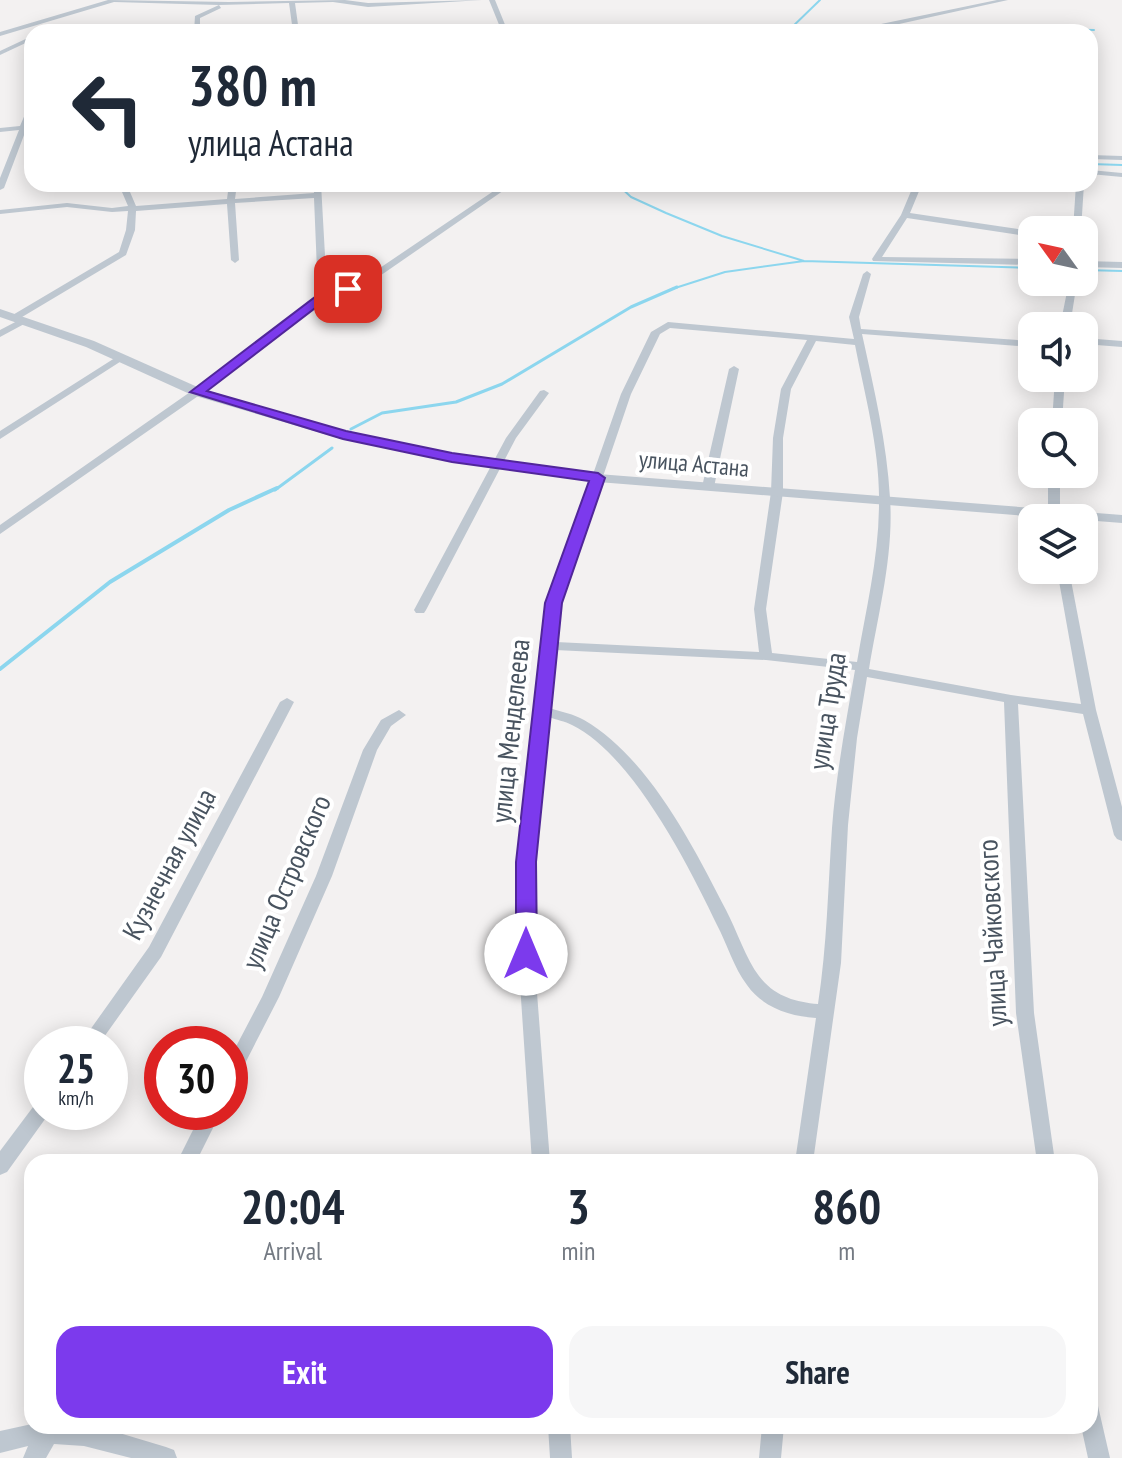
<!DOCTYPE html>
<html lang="en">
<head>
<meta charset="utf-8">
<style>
	:root { --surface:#fff; --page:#f6f6f7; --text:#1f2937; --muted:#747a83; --accent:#7c3aed }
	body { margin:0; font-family:"PT Sans Narrow",sans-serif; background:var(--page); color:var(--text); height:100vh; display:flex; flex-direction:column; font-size:30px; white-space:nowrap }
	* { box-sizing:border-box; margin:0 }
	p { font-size:26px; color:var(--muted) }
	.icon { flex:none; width:44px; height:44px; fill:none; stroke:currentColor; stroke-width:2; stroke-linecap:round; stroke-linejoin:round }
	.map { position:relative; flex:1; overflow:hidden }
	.panel { position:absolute; left:24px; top:1154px; width:1074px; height:280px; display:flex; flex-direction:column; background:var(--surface); border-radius:24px; box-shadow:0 4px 20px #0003 }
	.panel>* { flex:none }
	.hud { position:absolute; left:24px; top:24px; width:1074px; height:168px; border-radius:24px; box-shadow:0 4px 20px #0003; background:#fff; color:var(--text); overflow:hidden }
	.needle { width:52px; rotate:303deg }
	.tools { position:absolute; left:1018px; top:216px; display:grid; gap:16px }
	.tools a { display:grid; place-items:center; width:80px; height:80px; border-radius:16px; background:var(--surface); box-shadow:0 4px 20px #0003; font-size:40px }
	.speed { position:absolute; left:24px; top:1026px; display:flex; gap:16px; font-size:40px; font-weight:700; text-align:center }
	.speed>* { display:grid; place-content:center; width:104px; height:104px; border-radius:50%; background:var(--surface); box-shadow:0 4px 20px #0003; line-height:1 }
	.speed small { font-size:20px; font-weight:400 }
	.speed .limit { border:12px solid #d22; background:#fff; color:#111 }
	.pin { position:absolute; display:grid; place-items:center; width:68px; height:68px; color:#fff; margin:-34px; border-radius:16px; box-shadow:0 4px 12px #0006 }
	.me { position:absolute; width:88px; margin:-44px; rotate:0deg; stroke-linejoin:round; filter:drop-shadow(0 0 6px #0008) }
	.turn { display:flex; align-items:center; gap:28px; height:168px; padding:0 32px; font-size:36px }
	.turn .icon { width:104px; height:104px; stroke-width:2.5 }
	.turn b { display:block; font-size:56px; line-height:68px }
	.eta { display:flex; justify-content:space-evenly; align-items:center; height:136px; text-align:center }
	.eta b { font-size:48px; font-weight:800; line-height:56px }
	.primary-button { display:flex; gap:16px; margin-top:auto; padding:16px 32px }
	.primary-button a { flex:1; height:92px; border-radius:24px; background:var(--accent); color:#fff; font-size:32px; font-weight:800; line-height:92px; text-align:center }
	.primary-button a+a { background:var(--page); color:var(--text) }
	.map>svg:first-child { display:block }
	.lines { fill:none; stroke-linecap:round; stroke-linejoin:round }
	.stream-far2 { stroke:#8cd6ee; stroke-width:2 }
	.stream-far1 { stroke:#8cd6ee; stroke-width:3 }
	.stream { stroke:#8cd6ee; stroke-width:4 }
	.minor { fill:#bec7d0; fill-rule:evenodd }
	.tertiary { fill:#bec7d0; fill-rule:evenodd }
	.route { fill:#7c3aed; stroke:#51269a; stroke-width:2 }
	.labels { text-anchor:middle; stroke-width:8; stroke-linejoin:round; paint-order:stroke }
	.far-street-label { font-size:24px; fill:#48535f; stroke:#fff }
	.street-label { font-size:28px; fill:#48535f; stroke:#fff }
</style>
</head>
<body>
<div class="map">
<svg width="1122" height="1458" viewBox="0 0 1122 1458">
	<rect width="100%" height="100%" fill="#f3f1f1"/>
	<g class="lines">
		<path class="stream-far2" d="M787 32 820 0
			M967 32 999 28 1094 30
			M1090 164 1122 165
			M617 184 631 197 666 213 722 236 804 261 1032 268
			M1084 270 1122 271
			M672 289 725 272 804 261"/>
		<path class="stream-far1" d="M351 429 382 413 456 402 502 384 631 307 677 287
			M275 490 332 448"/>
		<path class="stream" d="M0 669 110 582 229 510 277 488"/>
		<path class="minor" d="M108 0 229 2 345 0 368 3 482 0 368 7 333 2 295 3 299 32H293L289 3 219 5 221 8 200 18V32H194L195 16 219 5 114 2 0 36V32Z
			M489 0H495L508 32H502Z
			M997 0H1008L881 28 749 32 881 24Z
			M32 36V40L0 55V51Z
			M32 103V114L4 188 0 190V178L19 130 0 132V128L20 126 29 105Z
			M1090 155 1122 156V160L1090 159Z
			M1090 170 1122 173V177L1090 174Z
			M125 184H133L130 192 136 206 227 199 229 184H237L235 199 314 193 313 184H321L327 291 368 276 504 184H513L374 280 326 298 201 394 0 534V525L193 390 318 295 314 198 235 203 239 260 235 263 231 260 227 204 136 211 135 230 126 255 17 320H11V316L119 252 126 230 128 211 112 212 67 207 0 214V210L67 203 112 208 128 206 122 192Z
			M914 184H922L910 213 1032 231V237L907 218 882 257 1032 259V265L873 261 872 259 901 215Z
			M1076 184H1084L1081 230H1073Z
			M1084 261 1122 262V268L1084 267Z
			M867 271 871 274 859 317 861 329 1032 341V347L862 334C874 389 887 443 890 498 894 555 878 614 869 669L1011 695 1081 704 1057 570H1069L1096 710 1122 807V841L1117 839 1114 835 1083 714 1018 704 1034 1013 1055 1162H1037L1016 1013 1004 702 867 677 857 738 848 825 841 963 813 1162H795L816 1018C790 1016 763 1008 747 985 734 968 727 944 717 925 689 866 632 754 572 725 565 721 556 720 549 717L534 862V954L550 1162H532L518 954V862L548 603 621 394 651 332 668 322 854 339 849 317 863 274ZM670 328 807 340 781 389 773 438 771 492 754 609 759 652 556 642 560 603 631 394 660 334ZM816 341 855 345C865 396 880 450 879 503 879 557 866 609 857 662L772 653 766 609 783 492V438L791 389ZM555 650 766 660 855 670C846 722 836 775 832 828 828 887 827 946 818 1004 795 1002 774 996 759 976 746 959 737 931 726 910 693 846 649 758 584 720 574 714 561 712 550 708Z
			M1069 282H1077L1070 326H1060Z
			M23 318 28 321 26 323 0 337V330Z
			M1084 338 1122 341V347L1084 344Z
			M118 356 126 358 0 439V431Z
			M734 366 739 369 714 487 708 490 702 487 729 369Z
			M1055 378H1065L1062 422H1052Z
			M544 390 549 393 516 438 426 610 424 613H416L414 610 506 438 540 391Z
			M1048 474H1060V518H1048Z
			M287 698 294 702 161 957 99 1044H80L149 947 280 702Z
			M399 710 406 715 391 726 377 750 332 876 279 997 236 1081 230 1084V1058L262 997 316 876 363 750 381 720Z
			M42 1101V1112H50L48 1115 7 1172 0 1175V1151L36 1103Z
			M202 1112H221L196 1162H177Z
			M1090 1403 1098 1406 1110 1458H1088L1081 1426H1090Z
			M32 1424V1426H96L166 1447 174 1450 177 1458H131L84 1446 54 1444 46 1458H23L28 1446 0 1453V1431Z
			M548 1426H570L572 1458H550Z
			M762 1426H784L781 1458H759Z"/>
		<path class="tertiary" d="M0 309 94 341 202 389 345 431 452 453 598 474 1122 515V523L1084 520V518H1052L598 482 452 461 338 438 192 395 86 347 0 317Z"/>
	</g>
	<path class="route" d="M348 285 354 289 352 291 327 299 207 391 346 431 452 453 598 473 605 478 562 603 536 862 537 954 526 962 516 954V862L545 603 589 481 452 462 343 439 190 392 319 294Z"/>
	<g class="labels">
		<g class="far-street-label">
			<text transform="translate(694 464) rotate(5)" y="8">улица Астана</text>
		</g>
		<g class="street-label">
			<text transform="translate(827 711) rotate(-81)" y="10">улица Труда</text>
			<text transform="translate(510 731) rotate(-84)" y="10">улица Менделеева</text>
			<text transform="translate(169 864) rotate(-62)" y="10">Кузнечная улица</text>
			<text transform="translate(286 882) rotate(-67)" y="10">улица Островского</text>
			<text transform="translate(992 933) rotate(-93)" y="10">улица Чайковского</text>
		</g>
	</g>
</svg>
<div class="tools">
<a><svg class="needle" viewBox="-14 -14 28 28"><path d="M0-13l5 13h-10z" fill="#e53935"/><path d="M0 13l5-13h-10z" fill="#747a83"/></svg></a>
<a><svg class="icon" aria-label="sound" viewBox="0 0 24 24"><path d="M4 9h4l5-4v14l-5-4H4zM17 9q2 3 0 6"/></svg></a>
<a><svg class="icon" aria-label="search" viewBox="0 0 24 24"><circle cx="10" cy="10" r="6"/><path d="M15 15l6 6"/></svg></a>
<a><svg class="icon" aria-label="layers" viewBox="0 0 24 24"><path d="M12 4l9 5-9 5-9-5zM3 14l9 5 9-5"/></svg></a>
</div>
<div class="speed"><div>25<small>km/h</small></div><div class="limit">30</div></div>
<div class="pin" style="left:348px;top:289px;background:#d93025"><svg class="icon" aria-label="arrive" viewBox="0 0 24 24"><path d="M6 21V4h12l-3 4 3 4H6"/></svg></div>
<svg class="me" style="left:526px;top:954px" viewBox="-20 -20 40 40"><circle r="19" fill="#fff"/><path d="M0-13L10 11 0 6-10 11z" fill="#7c3aed"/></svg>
<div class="hud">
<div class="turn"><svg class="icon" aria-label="left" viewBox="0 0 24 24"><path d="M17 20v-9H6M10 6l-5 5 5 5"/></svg><div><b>380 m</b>улица Астана</div></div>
</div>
<section class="panel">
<div class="eta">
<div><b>20:04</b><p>Arrival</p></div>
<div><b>3</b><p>min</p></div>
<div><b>860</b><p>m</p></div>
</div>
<div class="primary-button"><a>Exit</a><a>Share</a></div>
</section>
</div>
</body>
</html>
